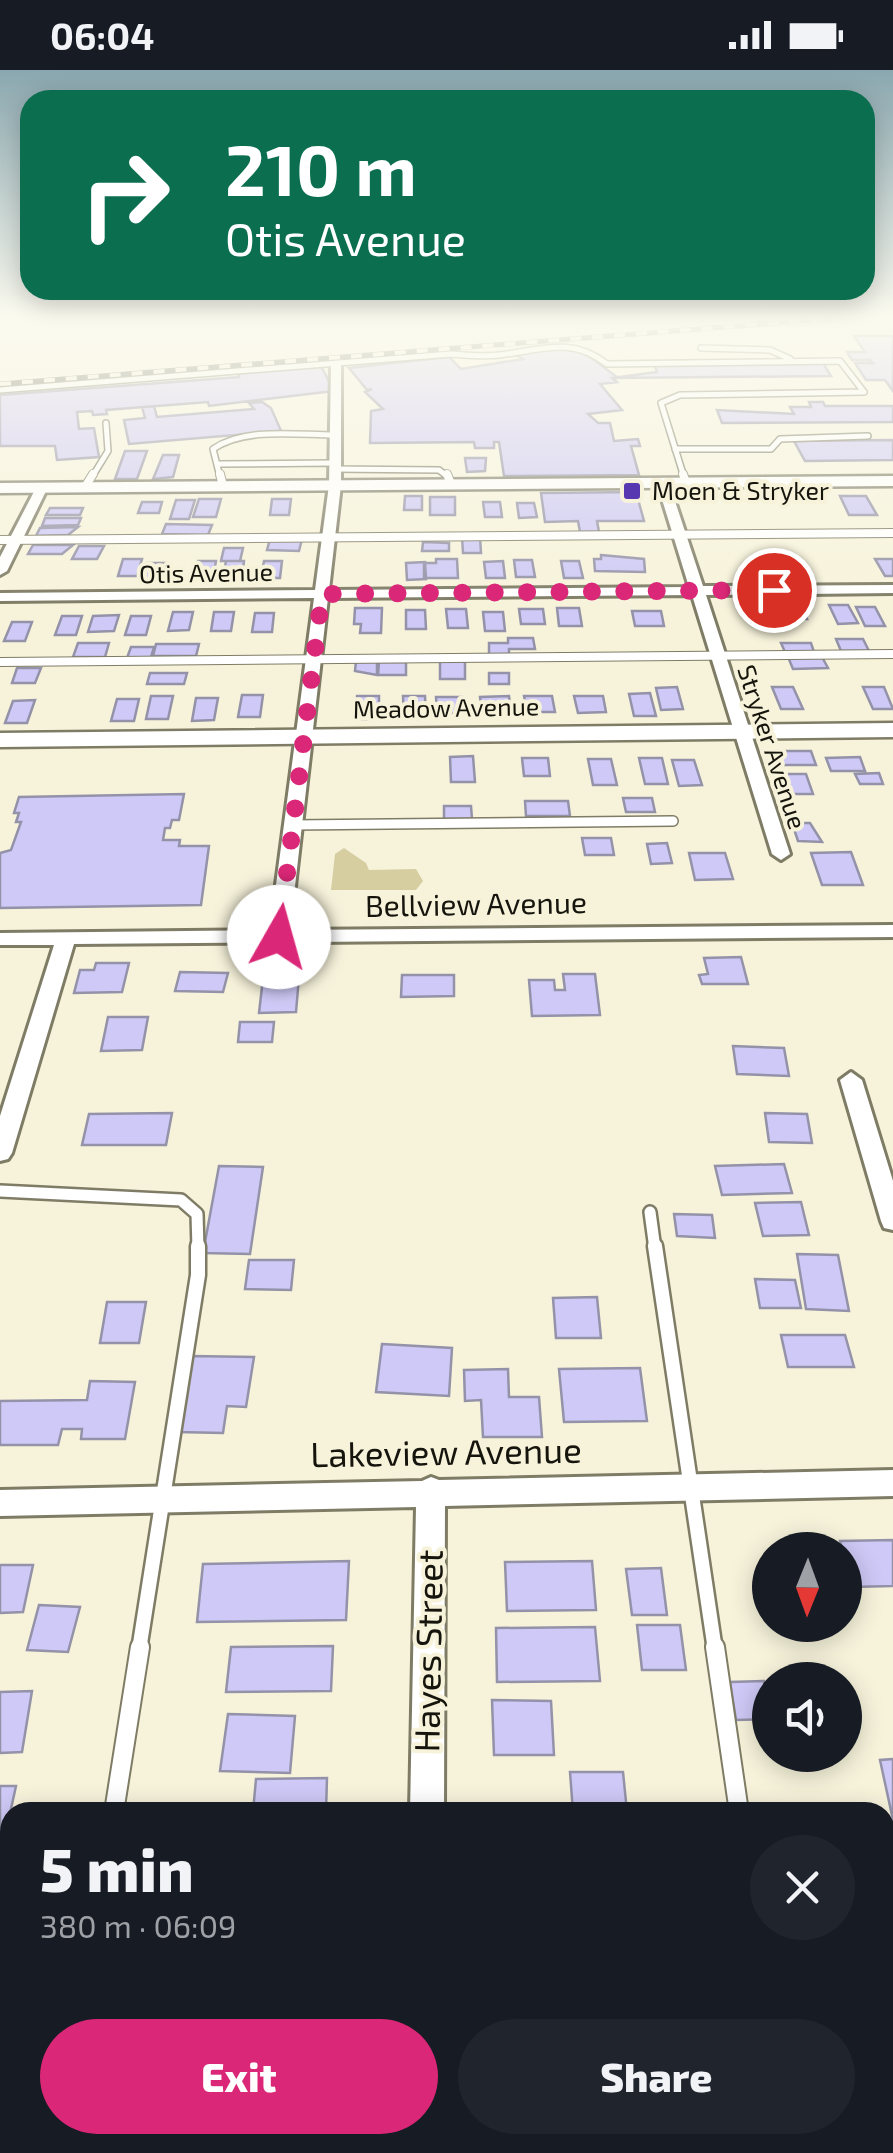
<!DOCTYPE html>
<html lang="en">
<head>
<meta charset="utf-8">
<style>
	:root { --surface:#171b24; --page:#20242c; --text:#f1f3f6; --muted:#9ea1a6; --accent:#db2777 }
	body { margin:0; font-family:"Exo 2",sans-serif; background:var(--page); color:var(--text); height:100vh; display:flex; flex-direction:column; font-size:38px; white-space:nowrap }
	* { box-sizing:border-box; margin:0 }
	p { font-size:32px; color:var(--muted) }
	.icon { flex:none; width:55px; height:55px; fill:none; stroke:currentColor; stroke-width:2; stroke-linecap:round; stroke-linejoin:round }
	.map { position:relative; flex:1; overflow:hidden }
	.details { position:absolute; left:0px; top:1732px; width:895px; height:352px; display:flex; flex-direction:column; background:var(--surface); border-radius:30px 30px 0 0; box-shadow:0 5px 25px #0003 }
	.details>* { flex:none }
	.hud { position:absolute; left:20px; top:20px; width:855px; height:210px; border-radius:30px; box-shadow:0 5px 25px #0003; background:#0b6e4f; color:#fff; overflow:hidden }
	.needle { width:65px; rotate:181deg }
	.fabs { position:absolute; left:752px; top:1462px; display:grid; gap:20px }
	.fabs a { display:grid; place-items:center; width:110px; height:110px; border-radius:50%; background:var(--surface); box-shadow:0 5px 25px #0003; font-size:50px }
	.pin { position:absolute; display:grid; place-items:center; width:85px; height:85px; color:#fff; margin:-42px; border:5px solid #fff; border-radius:50%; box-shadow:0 2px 10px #0007 }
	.me { position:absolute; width:110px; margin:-55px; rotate:7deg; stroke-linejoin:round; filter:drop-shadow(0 0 8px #0008) }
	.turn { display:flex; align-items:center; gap:35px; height:210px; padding:0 40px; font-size:45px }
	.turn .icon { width:130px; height:130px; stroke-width:2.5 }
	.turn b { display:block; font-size:70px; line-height:85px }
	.round { display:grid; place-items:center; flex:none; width:105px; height:105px; border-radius:52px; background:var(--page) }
	.head { display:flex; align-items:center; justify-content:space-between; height:170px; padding:0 40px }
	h1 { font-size:60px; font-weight:800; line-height:75px }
	.cta { display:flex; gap:20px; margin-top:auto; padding:20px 40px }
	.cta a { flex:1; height:115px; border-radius:60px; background:var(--accent); color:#fff; font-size:40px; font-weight:800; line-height:115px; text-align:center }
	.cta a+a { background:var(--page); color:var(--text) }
	.status { display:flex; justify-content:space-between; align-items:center; height:70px; padding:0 50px; background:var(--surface); direction:ltr }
	.status svg { height:28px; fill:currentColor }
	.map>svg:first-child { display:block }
	.green { fill:#d6cea1 }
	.building { fill:#cec9f6; stroke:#9492a8; stroke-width:2.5 }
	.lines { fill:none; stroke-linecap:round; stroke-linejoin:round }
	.lane-far5-casing { stroke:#7f7c66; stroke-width:8 }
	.lane-far4-casing { stroke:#7f7c66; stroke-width:10 }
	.lane-far3-casing { stroke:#7f7c66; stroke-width:12 }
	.lane-far2-casing { stroke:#7f7c66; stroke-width:16 }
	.lane-far1-casing { stroke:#7f7c66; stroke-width:19 }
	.lane-casing { stroke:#7f7c66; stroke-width:22 }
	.street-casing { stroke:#7f7c66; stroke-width:6 }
	.secondary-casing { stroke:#7f7c66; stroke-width:5 }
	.lane-far5 { stroke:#fff; stroke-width:5 }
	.lane-far4 { stroke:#fff; stroke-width:8 }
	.lane-far3 { stroke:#fff; stroke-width:9 }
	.lane-far2 { stroke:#fff; stroke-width:11 }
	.lane-far1 { stroke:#fff; stroke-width:14 }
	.lane { stroke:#fff; stroke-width:18 }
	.street { fill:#fff; fill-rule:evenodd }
	.secondary { fill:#fff; fill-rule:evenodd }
	.rail-casing { stroke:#666456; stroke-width:5 }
	.rail { stroke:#f7f3db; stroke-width:4; stroke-dasharray:11; stroke-linecap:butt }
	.route { stroke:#db2777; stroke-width:18; stroke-dasharray:0 32.4 }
	.poi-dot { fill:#5838b0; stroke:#f7f3db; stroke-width:4 }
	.labels { text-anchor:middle; stroke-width:8; stroke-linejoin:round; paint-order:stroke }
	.far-poi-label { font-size:25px; fill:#16150d; stroke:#f7f3db; text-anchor:start }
	.far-street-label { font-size:25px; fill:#16150d; stroke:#f7f3db }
	.street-label { font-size:30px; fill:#16150d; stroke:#f7f3db }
	.near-street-label { font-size:35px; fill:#16150d; stroke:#f7f3db }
</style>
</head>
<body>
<div class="status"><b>06:04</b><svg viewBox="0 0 49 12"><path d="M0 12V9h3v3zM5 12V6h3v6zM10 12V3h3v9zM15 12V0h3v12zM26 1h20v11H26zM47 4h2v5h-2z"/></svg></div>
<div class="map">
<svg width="893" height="2083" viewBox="0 0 893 2083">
	<rect width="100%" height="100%" fill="#f7f3db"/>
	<path class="green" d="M344 778 366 793 369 800 416 799 423 811 416 820H331L335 784Z"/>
	<path class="building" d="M854 266H893V321L885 310H866L855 293H873L870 290H852L847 282H865Z
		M555 277 561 280 576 277 617 307 612 308 617 312 600 314 622 340 588 344 598 353H610L614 371 638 369 640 376H631L639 405 504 406 499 372H494V378H475L474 372 370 373 371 341 383 339 365 322 372 319 367 320 349 298 449 287 461 299 523 289 516 285Z
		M823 293 831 306 612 308 657 302 654 294Z
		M321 296 334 321 209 336 208 332 106 340 107 344 93 345 92 341 77 342 79 359 94 358 99 387 57 390 55 376H0V325L239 307 238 303Z
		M262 332 271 338 281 361 129 374 124 350 145 348 142 337 154 336 157 347 254 339 249 333Z
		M809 332H823L825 336H893V352L722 353 717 340 794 344 790 337H811Z
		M893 370V390L805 391 794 371Z
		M125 381H147L137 409H115Z
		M163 385H179L173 407 153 409Z
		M465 388H486L485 401 467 402Z
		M636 422 644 451H597L599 462H580L578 451 545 452 541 423Z
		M405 426H422V440H404Z
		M840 426H866L877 445H849Z
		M430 427H455V445H430Z
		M199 429H221L216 447H193Z
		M272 429H291L289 445H270Z
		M176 430H195L189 449H170Z
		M142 432H162L159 443H138Z
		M483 432H500L502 447H485Z
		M517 433H534L537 447 519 448Z
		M50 438H83L80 445H46Z
		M45 448H81L78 455 42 456Z
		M166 454 212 455 208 465 162 464Z
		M78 457 68 465 36 466 40 458Z
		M462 467H480L481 483H463Z
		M270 469H302L299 481 267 480Z
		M423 472 449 473V481H422Z
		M33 475H73L62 484H28Z
		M79 476H104L97 489H72Z
		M224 478H243L240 491H221Z
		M601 485 644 489 645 502 595 501 594 489H601Z
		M123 489H142L137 506H118Z
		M436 489H457L458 508H424V493H436Z
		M875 489H893V506H885Z
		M514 490H532L535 507H516Z
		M198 491H216L213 508H194Z
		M226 491H244L242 508H223Z
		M264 491H282L280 508H261Z
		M503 491 505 508H486L484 492Z
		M561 491H579L583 508H564Z
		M425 492 426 509 407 510 406 493Z
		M752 492H795L799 503H756Z
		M147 493H166L162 509 143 510Z
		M829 535H848L858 553 838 554Z
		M771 536H802L807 549H776Z
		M856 537H875L885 556H865Z
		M355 538H382L381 563H360L361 554H354Z
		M557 538H579L582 556H559Z
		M446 539H466L468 558H448Z
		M519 539H543L545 554H521Z
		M406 540H425L426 559H406Z
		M632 541H661L664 556H635Z
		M173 542H193L189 560 168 561Z
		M214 542H234L231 561H211Z
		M483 542H503L505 561H485Z
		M255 543H274L272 562H252Z
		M119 545 114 561 88 562 93 546Z
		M62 546H82L76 565H55Z
		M131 546H151L146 565H125Z
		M12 552H32L25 571H4Z
		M508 568H533L535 579H509V585H489V573H508Z
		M836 569H863L869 581H841Z
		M78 573H109L105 587H73Z
		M781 573H811L814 582H785Z
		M156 574H199L196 586H153Z
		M131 577H154L151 587 127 588Z
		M788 587H822L828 598 793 599Z
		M356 591H377V605L355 601Z
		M440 591H465V609H440Z
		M379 592H406V605H378Z
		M17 598H41L35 613H12Z
		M150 603H187L184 614H147Z
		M489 603H509V614H489Z
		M677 617 683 639 661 640 656 618Z
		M772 617H793L803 639H781Z
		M863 617H884L893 639H873Z
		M650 623 656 646H634L629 624Z
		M242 625H263L260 647H238Z
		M151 626H173L168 649H146Z
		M357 626H379V649H356Z
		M403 626H425L426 649H404Z
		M509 626 511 643H482L480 627Z
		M524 626H552L555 642H527Z
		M574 626H603L606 642 578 643Z
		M436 627H464L465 643H437Z
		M196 628H218L214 650 192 651Z
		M117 629H139L134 651H111Z
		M35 630 27 653H5L13 631Z
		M776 681H811L816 695H781Z
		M473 686 475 712H451L450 687Z
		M860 687 865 701H831L826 688Z
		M522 688H548L550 706H524Z
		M639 688H662L668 714H645Z
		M588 689H611L617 715H593Z
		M672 690H694L702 715 679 716Z
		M879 703 883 714H860L855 704Z
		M781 704H806L813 724H788Z
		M184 724 179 750H172L170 758H165L163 770H180L179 776H209L201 835 0 838V783L11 780 21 752H16L19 743H14L19 727Z
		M623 728H652L655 742H626Z
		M525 731H568L570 746H526Z
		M444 736H471L472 749H444Z
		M792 753H810L822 772 798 771Z
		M582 768H611L614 785H585Z
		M667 773 672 793 651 794 647 774Z
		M851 782 863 815H822L811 783Z
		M689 783H725L733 809 695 810Z
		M741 887 748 914H702L699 905 708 904 704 888Z
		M96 893H129L122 922 74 923 80 900H94Z
		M180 902 228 903 223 922 175 921Z
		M563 904H595L600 945 532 946 529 910H554L555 920H565Z
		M402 905H454V926L401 927Z
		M299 907 296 942 259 943 263 908Z
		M108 947H148L142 980 101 981Z
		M240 952H274L272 972H238Z
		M733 976 784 978 789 1006 737 1004Z
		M172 1043 166 1075H82L89 1044Z
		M765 1043 807 1044 812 1073 769 1072Z
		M784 1094 792 1123 722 1125 715 1096Z
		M219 1096 263 1097 250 1184 203 1183Z
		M801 1132 809 1165 763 1166 755 1133Z
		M674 1144 712 1145 715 1168 677 1166Z
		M797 1184 838 1185 849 1241 806 1239Z
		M249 1190H294L291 1220 245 1219Z
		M755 1209 795 1210 801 1238H760Z
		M597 1227 601 1268H556L553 1228Z
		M107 1232H146L139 1273H100Z
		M781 1265H845L854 1297H788Z
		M382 1274 452 1278 449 1326 376 1322Z
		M191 1286 254 1287 246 1337 227 1336 223 1363 177 1362Z
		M640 1298 647 1351 564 1352 559 1299Z
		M508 1299 509 1327H539L542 1367H483L481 1330 465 1331 464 1300Z
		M90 1311 135 1312 125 1369H81L82 1359H62L58 1375H0V1331L87 1330Z
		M893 1470V1516L851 1517 840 1471Z
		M349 1491 346 1550 197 1552 203 1494Z
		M592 1491 596 1540 507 1541 505 1492Z
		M0 1495H33L23 1542 0 1543Z
		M661 1498 667 1545H632L626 1499Z
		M39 1535 80 1537 68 1582 27 1580Z
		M637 1555H680L686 1600H642Z
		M595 1557 600 1611 497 1612 496 1558Z
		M333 1576 331 1621 226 1622 231 1577Z
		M764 1611 770 1649 736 1650 730 1612Z
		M32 1621 22 1682 0 1683V1622Z
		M492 1630 551 1631 554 1685H494Z
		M228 1644 295 1646 290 1703 220 1701Z
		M893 1689V1750L880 1690Z
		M570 1702H623L627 1742H573Z
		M327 1708 326 1742H253L256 1709Z
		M0 1716H16L2 1780H0Z
		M0 1902H10L0 1966Z
		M885 1939H893V2030H885Z
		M0 1974H10V2075H22L21 2083H0Z
		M672 2075H737L738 2083H673Z"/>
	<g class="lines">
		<g class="lane-far5-casing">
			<path id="lane-far5" d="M701 278 770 280 790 289
				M0 320 451 284C467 285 483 287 500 285 541 280 571 266 607 294L840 291 864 322 680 325 661 333 684 407
				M675 379H771L780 369 868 366
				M217 394 333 393
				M333 399 439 400 448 407
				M92 407 108 381 106 353
				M220 407 213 379C245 357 297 365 334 365"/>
		</g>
		<g class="lane-far4-casing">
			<path id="lane-far4" d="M220 404 223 416
				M447 404 451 414
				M683 404 686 413
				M85 417 93 404
				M0 470 893 463
				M0 592 893 584"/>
		</g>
		<g class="lane-far3-casing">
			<path id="lane-far3" d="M293 755 673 751"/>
		</g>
		<g class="lane-far2-casing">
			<path id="lane-far2" d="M0 1121 181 1130 197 1144 198 1179
				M650 1142 655 1179"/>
		</g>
		<g class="lane-far1-casing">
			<path id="lane-far1" d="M655 1176 715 1580
				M139 1580 198 1205V1176"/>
		</g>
		<g class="lane-casing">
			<path id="lane" d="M715 1577 739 1742
				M114 1742 140 1577
				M786 2075 787 2083
				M61 2083 63 2075"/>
		</g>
		<g class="street-casing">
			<path id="street" d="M336 291 341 294V415L329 520 689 517 657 413 663 409 669 413 703 516 893 515V523L706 525 790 784 781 790 772 784 692 525 328 528 290 860 893 855V867L74 874 12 1083 8 1089 0 1091V1046L54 875H0V863L270 860 314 528 0 531V523L315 520 329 415 331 294Z
				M38 414 48 417 7 501 0 505V487Z
				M851 1002 862 1010 893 1111V1160L884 1158 881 1151 840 1010Z
				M893 1400V1426L445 1436 444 1742H410L416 1437 0 1446V1420L422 1411 431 1407 439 1410Z
				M403 2075H441L442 2083H402Z"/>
		</g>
		<g class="secondary-casing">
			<path id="secondary" d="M893 406V416L0 423V413Z
				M893 653V667L0 677V663Z"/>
		</g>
		<use href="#lane-far5" class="lane-far5"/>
		<use href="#lane-far4" class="lane-far4"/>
		<use href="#lane-far3" class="lane-far3"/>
		<use href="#lane-far2" class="lane-far2"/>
		<use href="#lane-far1" class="lane-far1"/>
		<use href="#lane" class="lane"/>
		<use href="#street" class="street"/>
		<use href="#secondary" class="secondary"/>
		<g class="rail-casing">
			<path id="rail" d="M0 314 864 246"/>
		</g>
		<use href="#rail" class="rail"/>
	</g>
	<linearGradient id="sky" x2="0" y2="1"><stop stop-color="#8aa7af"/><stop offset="0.46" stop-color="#fbfaef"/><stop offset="1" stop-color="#fbfaef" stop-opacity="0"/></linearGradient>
	<rect width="893" height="537" fill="url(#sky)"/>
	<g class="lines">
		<path class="route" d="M279 867 322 524 774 520"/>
	</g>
	<rect class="poi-dot" x="622" y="411" width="20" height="20" rx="5"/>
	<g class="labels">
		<g class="far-poi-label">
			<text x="652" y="430">Moen &amp; Stryker</text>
		</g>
		<g class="far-street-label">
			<text transform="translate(206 503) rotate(-1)" y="9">Otis Avenue</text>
			<text transform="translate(446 638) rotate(-1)" y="9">Meadow Avenue</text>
			<text transform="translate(772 677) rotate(72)" y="9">Stryker Avenue</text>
		</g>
		<g class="street-label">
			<text transform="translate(476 835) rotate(-1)" y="10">Bellview Avenue</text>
		</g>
		<g class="near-street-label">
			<text transform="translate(446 1383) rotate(-1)" y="12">Lakeview Avenue</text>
			<text transform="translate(429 1581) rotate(-89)" y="12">Hayes Street</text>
		</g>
	</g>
</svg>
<div class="fabs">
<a><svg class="needle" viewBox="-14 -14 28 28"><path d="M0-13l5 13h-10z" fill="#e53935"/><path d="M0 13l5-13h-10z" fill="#9ea1a6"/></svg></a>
<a><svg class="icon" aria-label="sound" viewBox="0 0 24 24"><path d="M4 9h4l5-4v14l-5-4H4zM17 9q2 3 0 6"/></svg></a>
</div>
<div class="pin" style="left:774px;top:520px;background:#d93025"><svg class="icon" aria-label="arrive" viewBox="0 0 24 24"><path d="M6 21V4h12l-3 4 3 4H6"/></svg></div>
<svg class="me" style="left:279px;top:867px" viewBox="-20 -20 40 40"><circle r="19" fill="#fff"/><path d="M0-13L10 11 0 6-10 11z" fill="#db2777"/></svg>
<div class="hud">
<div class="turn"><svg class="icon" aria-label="right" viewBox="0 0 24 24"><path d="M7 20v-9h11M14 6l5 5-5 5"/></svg><div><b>210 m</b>Otis Avenue</div></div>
</div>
<section class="details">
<div class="head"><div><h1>5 min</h1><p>380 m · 06:09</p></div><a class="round"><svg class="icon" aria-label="close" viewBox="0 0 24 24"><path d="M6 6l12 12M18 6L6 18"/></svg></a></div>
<div class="cta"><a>Exit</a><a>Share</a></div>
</section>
</div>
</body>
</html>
